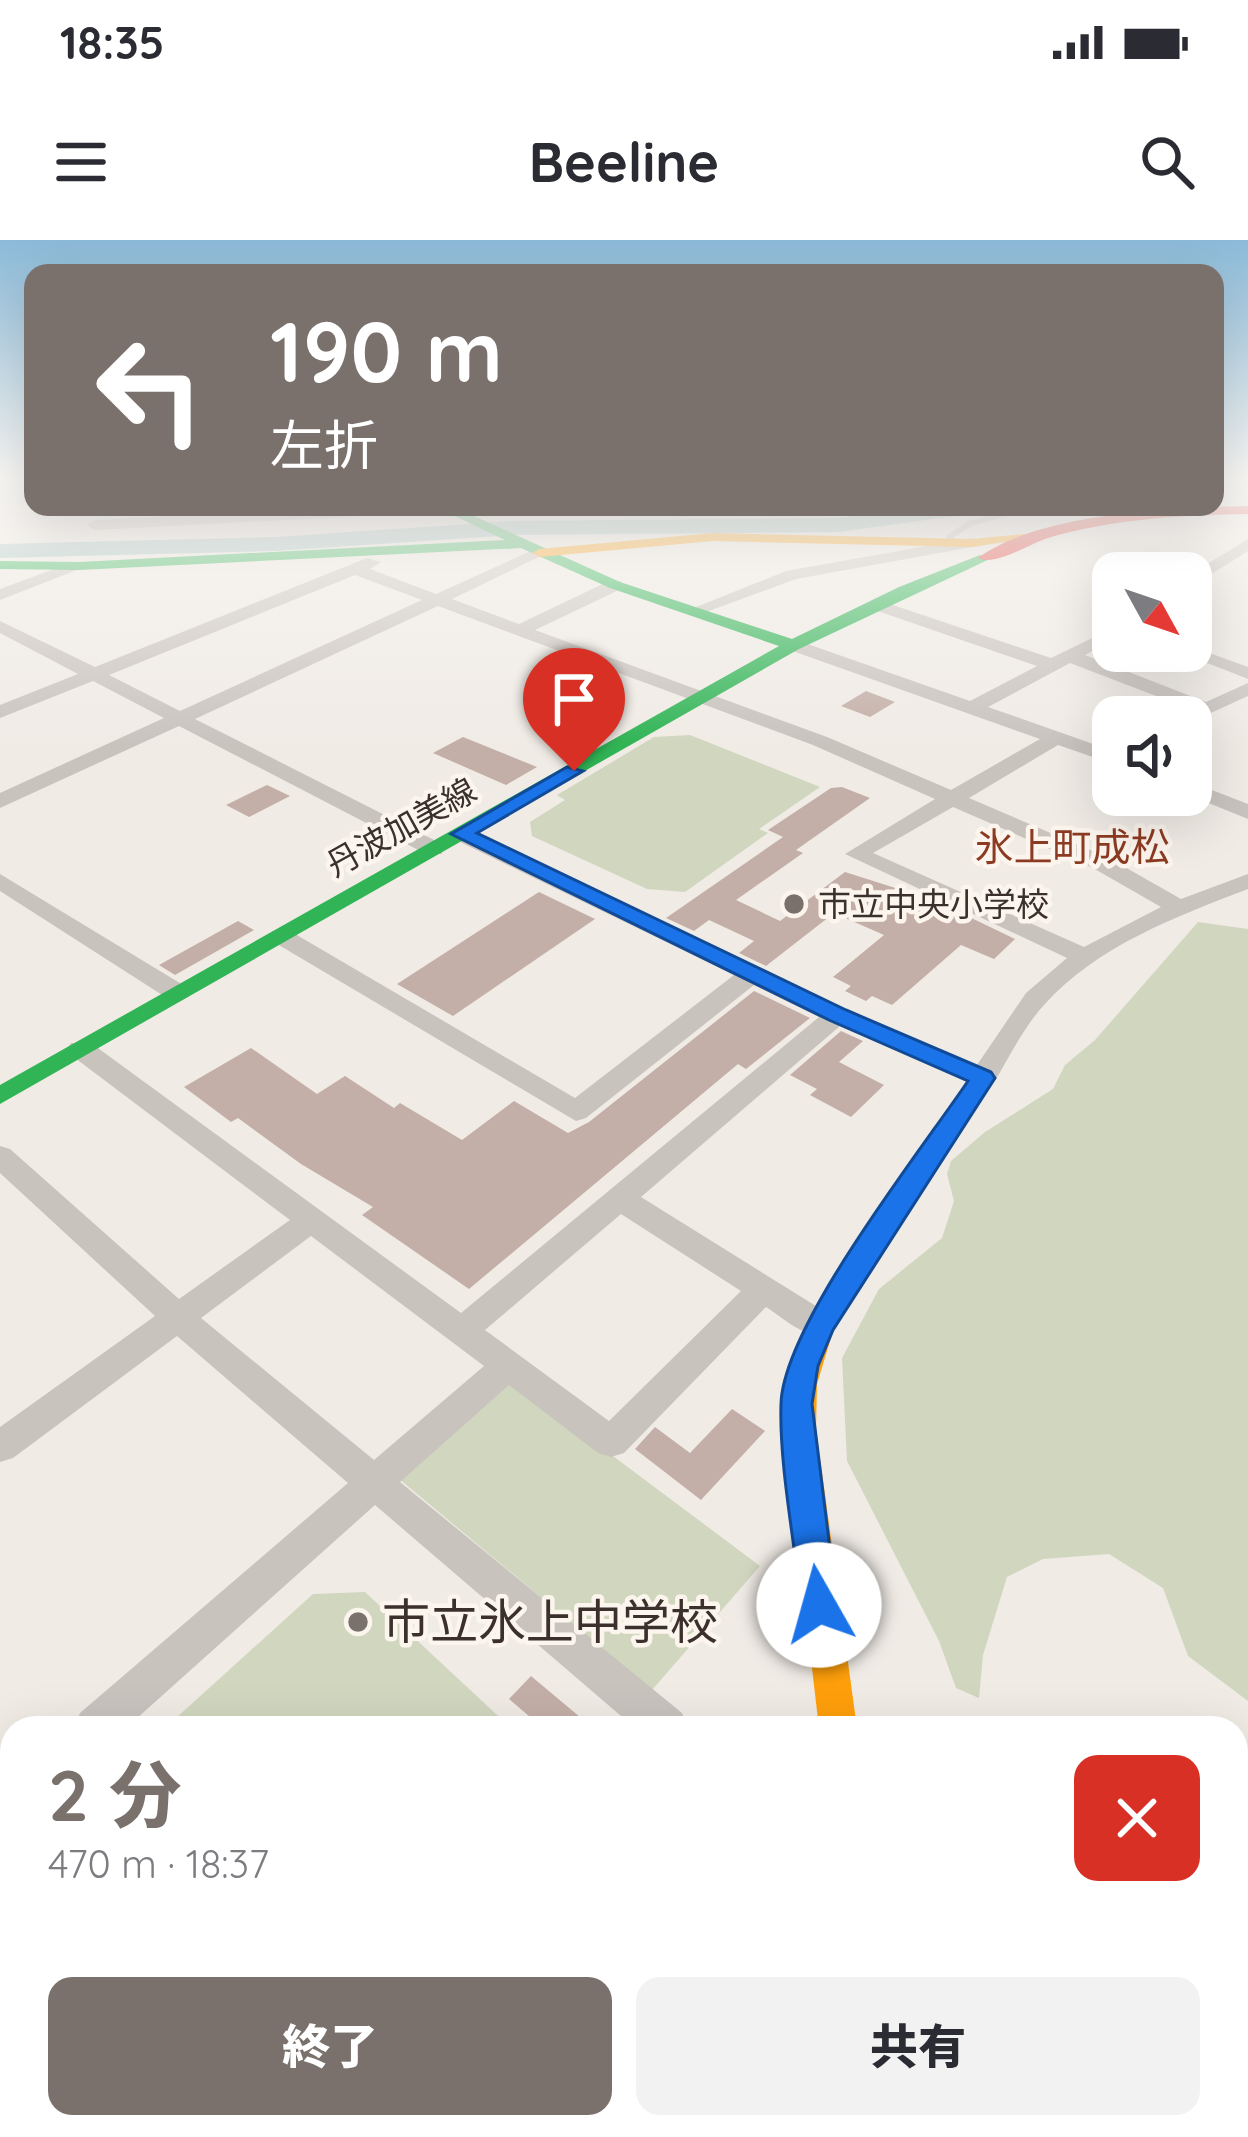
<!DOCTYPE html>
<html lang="ja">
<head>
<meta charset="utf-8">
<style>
	:root { --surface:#fff; --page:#f2f2f3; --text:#2b2b33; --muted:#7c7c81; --accent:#7a716c }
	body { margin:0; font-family:Quicksand,"Noto Sans JP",sans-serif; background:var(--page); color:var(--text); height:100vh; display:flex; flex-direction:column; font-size:45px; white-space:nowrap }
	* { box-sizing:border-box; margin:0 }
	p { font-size:39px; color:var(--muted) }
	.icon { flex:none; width:66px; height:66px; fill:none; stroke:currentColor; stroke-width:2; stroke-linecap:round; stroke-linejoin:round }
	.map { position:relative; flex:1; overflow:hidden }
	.panel { position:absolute; left:0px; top:1476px; width:1248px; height:423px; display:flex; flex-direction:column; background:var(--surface); border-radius:36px 36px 0 0; box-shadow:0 12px 48px #0002 }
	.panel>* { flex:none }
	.banner { position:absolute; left:24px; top:24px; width:1200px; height:252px; border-radius:24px; box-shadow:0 12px 48px #0002; background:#7a716c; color:#fff; overflow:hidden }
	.needle { width:78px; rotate:130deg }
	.fabs { position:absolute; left:1092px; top:312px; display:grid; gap:24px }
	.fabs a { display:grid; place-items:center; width:120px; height:120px; border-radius:24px; background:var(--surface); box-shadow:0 12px 48px #0002; font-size:60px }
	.pin { position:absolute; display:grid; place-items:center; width:102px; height:102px; color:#fff; margin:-123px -51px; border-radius:50% 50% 50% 0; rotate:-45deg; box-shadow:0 0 12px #0007 }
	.pin .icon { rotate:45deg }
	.me { position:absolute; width:132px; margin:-66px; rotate:353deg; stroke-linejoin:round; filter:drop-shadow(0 0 9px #0008) }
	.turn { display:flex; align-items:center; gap:42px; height:252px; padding:0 48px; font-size:54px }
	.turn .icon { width:156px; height:156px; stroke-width:2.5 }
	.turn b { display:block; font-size:84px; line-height:102px }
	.round { display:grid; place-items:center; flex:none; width:126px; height:126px; border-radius:24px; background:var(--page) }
	.headline { display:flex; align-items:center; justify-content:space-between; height:204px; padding:0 48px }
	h1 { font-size:72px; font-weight:800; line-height:90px; color:var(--accent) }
	.primary-button { display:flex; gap:24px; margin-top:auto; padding:24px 48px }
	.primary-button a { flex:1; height:138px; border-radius:24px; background:var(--accent); color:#fff; font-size:48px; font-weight:800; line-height:138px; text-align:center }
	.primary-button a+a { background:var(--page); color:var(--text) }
	.status { display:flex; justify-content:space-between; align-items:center; height:84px; padding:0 60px; background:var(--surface); direction:ltr }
	.status svg { height:33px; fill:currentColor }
	header { display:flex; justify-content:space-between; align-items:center; height:156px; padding:0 48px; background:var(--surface); font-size:54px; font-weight:800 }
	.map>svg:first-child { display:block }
	.green { fill:#d1d6bf }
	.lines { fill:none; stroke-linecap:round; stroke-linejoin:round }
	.river { fill:#a1c2c1; fill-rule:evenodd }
	.building { fill:#c3afa7 }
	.lane { fill:#c9c3be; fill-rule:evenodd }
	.street { fill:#c9c3be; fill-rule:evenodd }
	.fast { fill:#30b455; fill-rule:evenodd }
	.slow { fill:#ff9f0a; fill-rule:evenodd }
	.jam { fill:#e5322d; fill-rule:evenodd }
	.route { fill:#1a73e8; stroke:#114b97; stroke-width:3 }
	.poi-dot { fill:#7a716c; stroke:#fbf5ee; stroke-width:4.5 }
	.labels { text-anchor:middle; stroke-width:9; stroke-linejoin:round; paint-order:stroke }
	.far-street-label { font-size:33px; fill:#3b302b; stroke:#fbf5ee }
	.far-poi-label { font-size:33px; fill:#3b302b; stroke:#fbf5ee; text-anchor:start }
	.far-quarter-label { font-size:39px; fill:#8c3b22; stroke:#fbf5ee }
	.near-poi-label { font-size:48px; fill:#3b302b; stroke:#fbf5ee; text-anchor:start }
</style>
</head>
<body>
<div class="status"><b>18:35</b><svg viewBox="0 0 49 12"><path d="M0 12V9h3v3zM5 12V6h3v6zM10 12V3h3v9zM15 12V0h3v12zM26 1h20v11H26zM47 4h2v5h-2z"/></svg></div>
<header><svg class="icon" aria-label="menu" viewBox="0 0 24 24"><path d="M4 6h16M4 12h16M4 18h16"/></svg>Beeline<svg class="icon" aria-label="search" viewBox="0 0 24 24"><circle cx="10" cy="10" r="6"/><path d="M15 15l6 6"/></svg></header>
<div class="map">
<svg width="1248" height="1897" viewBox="0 0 1248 1897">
	<rect width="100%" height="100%" fill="#f0ebe5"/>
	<path class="green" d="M690 495 820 547 759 589 768 593 685 652 647 649 532 596 530 582 565 560 557 555 654 497Z
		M1198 682 1248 689V1461L1188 1416 1163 1348 1109 1314 1043 1319 1007 1337 983 1415 979 1458 956 1448 939 1401 847 1221 842 1118 879 1049 942 998 954 961 947 934 951 921 985 892 1053 849 1065 825 1095 800Z
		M510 1139 760 1326 652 1450 398 1238Z
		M365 1352 511 1488H165L313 1354Z
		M12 1627V1887H436L428 1897H0V1638Z"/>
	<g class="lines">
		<path class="river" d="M927 267H988L977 273 838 292 512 295 275 311 0 318V304L275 297 512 281 838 278Z"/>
	</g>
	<path class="building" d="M866 451 895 462 870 477 841 466Z
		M463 497 537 527 506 545 433 513Z
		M267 545 290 556 249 577 226 565Z
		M842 547 870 558 796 610 803 613 736 660 780 681 845 632 936 661 1015 699 994 719 961 705 892 765 872 756 866 761 845 751 851 746 833 737 884 695 834 673 766 726 739 713 754 701 709 680 694 691 666 678 783 597 768 590 831 548Z
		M539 652 595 679 453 776 397 744Z
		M238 681 254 690 175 735 159 725Z
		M754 751 810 778 746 829 738 824 469 1049 362 975 373 967 301 924 238 878 231 882 184 847 251 808 317 854 345 836 394 868 400 863 462 900 514 861 568 893 589 882Z
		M841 791 863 801 839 822 884 845 851 877 810 855 817 849 790 835Z
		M732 1169 765 1191 701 1260 635 1209 655 1187 690 1213Z
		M531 1436 593 1488H543L509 1459Z"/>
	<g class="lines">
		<path class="lane" d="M1029 267H1043L974 285 954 297 956 304H950L946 296 968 281Z"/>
		<path class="street" d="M350 267H447L439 272 95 290 87 285 95 280Z
			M972 298 978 300V306L796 339 698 375 689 370 786 331Z
			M1248 299V311L1191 347V334Z
			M533 310 547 313 452 359 519 384 609 341H621V349L535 390 827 497 951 550 1040 499 787 409V401H799L970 461 1037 426 869 368 866 364 875 359 1051 418 1113 388V400L1085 415 1206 462 1248 443V456L1191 482V477H1179L1190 469 1070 423 988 467 1113 511V524L1058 505 969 558 1109 618 1181 659 1248 634V649C1175 677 1097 706 1044 765 1023 788 1009 818 993 844H973L840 786 641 957 832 1076 836 1085 832 1094C808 1102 785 1079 766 1067L624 1213 611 1217 598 1213 509 1145 400 1242 682 1473 688 1488H635L375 1265 126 1488H74L80 1473 348 1243 177 1096 13 1218 0 1222V1187L155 1076 0 933V906L10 909 179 1059 290 980 71 815 67 809 71 803H91L461 1073 819 777 754 745 586 878 576 881 272 701V691H290L575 858 734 735 454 599V589H470L846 769 977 825 1026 753 1067 718 845 614 935 559 813 505 438 366 195 479 442 604V614H426L179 486 0 568V553L164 478 93 441 0 478V465L78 434 0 393V381L95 427 367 318 381 322 370 329 436 354ZM355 335 422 360 180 471 109 435ZM953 567 1093 628 1161 667 1084 707 873 613ZM621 974 741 1051 609 1181 485 1090ZM311 996 484 1126 374 1220 201 1078Z
			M73 322 87 326 0 360V349Z
			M1193 407 1248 427V439L1177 411Z
			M1191 542 1248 564V579L1189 555Z
			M0 634 188 748 192 754 179 762 170 760 0 651Z
			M12 1541V1591L0 1596V1546Z"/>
		<path class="fast" d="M436 267H454L620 342 792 399 899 347 980 315 992 318 799 409 0 864V845L779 406 610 348 521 308 79 330 0 329V321L79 322 505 300Z"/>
		<path class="slow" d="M713 293 972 299 1024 294 1031 298 972 307 713 301 539 317 532 313 539 309Z
			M983 830 995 838 834 1088 817 1144 816 1189 857 1488H819L784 1189 787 1144 810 1077 974 832Z
			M1107 1887H1155L1159 1897H1112Z"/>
		<path class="jam" d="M1248 266V274C1181 275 1112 279 1048 298 1029 304 994 327 978 318 1038 273 1175 267 1248 266Z"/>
	</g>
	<linearGradient id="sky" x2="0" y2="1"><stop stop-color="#8bbad8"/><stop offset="0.47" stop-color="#f8f6f3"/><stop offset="1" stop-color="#f8f6f3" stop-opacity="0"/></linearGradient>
	<rect width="1248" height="505" fill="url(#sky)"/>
	<path class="route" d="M567 527 583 531 477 593 846 770 991 832 995 838 833 1090 818 1126 812 1164 837 1365 832 1377 819 1382 806 1377 801 1365C795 1303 779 1225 781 1164 783 1085 920 912 968 841L829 780 451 594Z"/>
	<g class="poi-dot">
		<circle cx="794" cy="664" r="12"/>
		<circle cx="358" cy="1382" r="12"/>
	</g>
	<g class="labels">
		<g class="far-street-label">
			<text transform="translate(401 587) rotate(-29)" y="12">丹波加美線</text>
		</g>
		<g class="far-poi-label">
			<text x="818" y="676">市立中央小学校</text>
		</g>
		<g class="far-quarter-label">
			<text x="1072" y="621">氷上町成松</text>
		</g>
		<g class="near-poi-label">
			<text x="382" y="1399">市立氷上中学校</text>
		</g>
	</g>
</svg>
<div class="fabs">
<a><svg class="needle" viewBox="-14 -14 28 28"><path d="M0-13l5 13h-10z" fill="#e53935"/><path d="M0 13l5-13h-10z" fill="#7c7c81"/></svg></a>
<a><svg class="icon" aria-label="sound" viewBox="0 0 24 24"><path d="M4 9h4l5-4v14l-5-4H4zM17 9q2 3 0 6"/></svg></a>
</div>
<div class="pin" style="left:574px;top:531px;background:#d93025"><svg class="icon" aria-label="arrive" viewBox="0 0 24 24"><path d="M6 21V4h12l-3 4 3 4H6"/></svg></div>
<svg class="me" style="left:819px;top:1365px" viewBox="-20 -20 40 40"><circle r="19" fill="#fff"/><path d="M0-13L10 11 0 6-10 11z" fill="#1a73e8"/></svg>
<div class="banner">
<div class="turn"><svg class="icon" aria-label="left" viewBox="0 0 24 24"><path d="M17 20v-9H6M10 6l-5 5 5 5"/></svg><div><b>190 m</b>左折</div></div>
</div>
<section class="panel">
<div class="headline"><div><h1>2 分</h1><p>470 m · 18:37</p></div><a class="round" style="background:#d93025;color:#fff"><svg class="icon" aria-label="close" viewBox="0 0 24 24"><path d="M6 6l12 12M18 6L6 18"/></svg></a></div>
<div class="primary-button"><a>終了</a><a>共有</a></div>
</section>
</div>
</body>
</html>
